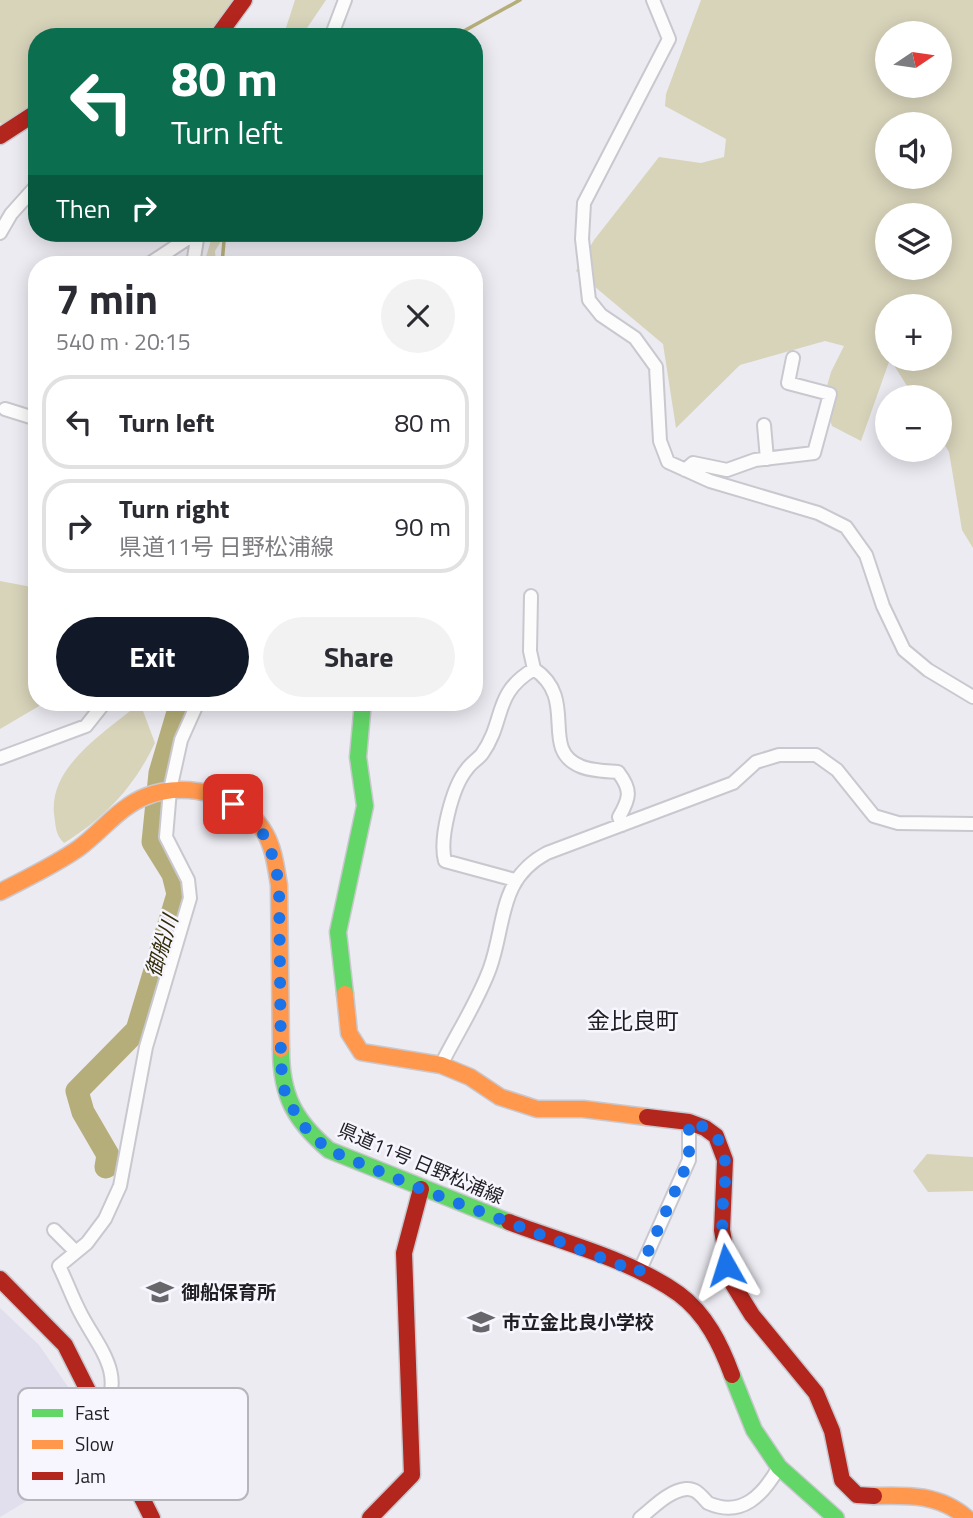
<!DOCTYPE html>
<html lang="en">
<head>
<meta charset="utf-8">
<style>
	:root { --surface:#fff; --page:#f2f2f3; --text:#2b2b33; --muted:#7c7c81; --line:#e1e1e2; --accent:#111827 }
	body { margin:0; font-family:"Titillium Web","Noto Sans JP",sans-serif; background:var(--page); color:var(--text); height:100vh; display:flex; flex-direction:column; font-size:26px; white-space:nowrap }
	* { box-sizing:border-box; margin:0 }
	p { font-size:23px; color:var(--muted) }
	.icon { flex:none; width:38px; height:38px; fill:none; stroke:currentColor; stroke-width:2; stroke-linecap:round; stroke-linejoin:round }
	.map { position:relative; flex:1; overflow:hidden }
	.details { position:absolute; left:28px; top:256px; width:455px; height:455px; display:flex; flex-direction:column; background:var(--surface); border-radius:28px; box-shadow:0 4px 18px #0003 }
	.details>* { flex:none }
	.hud { position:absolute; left:28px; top:28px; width:455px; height:214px; border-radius:28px; box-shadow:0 4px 18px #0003; background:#0b6e4f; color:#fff; overflow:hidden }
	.needle { width:46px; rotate:77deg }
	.buttons { position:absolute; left:875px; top:21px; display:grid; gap:14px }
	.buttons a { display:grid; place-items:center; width:77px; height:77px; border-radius:50%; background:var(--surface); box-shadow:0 4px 18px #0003; font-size:35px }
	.pin { position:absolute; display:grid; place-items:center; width:60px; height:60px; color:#fff; margin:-30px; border-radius:14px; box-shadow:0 4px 10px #0006 }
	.me { position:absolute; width:77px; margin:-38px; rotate:354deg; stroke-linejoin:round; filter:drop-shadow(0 0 5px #0008) }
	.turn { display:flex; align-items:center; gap:24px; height:147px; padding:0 28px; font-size:32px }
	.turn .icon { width:91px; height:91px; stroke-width:2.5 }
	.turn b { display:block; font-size:49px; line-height:60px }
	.then { display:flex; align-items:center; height:66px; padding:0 28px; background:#0003; gap:14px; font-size:26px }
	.round { display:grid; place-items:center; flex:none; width:74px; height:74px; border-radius:37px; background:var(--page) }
	.headline { display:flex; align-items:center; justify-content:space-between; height:119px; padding:0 28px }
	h1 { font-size:42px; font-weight:700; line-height:52px }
	.cta { display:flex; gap:14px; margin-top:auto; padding:14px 28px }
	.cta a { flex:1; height:80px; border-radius:42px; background:var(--accent); color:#fff; font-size:28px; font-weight:700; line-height:80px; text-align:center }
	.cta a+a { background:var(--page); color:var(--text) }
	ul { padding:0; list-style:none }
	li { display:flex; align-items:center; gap:21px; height:94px; margin:0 14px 10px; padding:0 14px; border:4px solid var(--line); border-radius:28px }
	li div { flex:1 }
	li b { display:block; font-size:26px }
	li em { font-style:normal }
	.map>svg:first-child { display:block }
	.built { fill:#e1dfed }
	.green { fill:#d8d4ba; fill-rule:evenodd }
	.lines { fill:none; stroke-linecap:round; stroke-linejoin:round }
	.stream { stroke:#b6ae7a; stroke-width:3.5 }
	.river { stroke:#b6ae7a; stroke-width:23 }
	.street-casing { stroke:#c9c8ce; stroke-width:16 }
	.fast-casing { stroke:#c9c8ce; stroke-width:19 }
	.slow-casing { stroke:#c9c8ce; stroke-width:19 }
	.jam-casing { stroke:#c9c8ce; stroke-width:19 }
	.street { stroke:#fcfcfd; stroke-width:12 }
	.fast { stroke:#63d668; stroke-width:16 }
	.slow { stroke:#ff974d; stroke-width:16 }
	.jam { stroke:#b3261e; stroke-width:16 }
	.route { stroke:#1a73e8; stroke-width:12; stroke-dasharray:0 21.6 }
	.labels { text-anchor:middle; stroke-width:5; stroke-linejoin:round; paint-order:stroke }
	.street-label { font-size:19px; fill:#1f1e23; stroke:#f7f6fe }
	.poi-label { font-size:19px; font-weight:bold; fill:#1f1e23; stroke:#f7f6fe; text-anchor:start }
	.water-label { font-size:21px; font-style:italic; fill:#332d0a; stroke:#f7f6fe }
	.quarter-label { font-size:23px; fill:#1f1e23; stroke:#f7f6fe }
	.key { fill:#f7f6fe; stroke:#b6b5bc; stroke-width:2 }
	.key-label { font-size:19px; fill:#1f1e23 }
</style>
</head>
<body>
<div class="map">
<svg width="973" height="1518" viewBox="0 0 973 1518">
	<rect width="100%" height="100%" fill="#ecebf2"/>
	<path class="built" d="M0 1308 39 1345 75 1397 102 1456 0 1517Z"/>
	<path class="green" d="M0 0H235L207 37H37V110L3 124 0 123Z
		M295 0H326L301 37H283Z
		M701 0H973V548L962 530 949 452 940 437V397H914L890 359 861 441 832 426 823 400 831 372 844 346 825 341 740 365 676 428 663 344 576 271 594 240 659 157 701 163 724 157 726 139 665 106 666 94ZM887 33H940V86H887ZM887 124H940V177H887ZM887 215H940V268H887ZM887 306H940V359H887Z
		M213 233H226L215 251 216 264H204Z
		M0 581 37 588V702H46L0 729Z
		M140 703 155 743C134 787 105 818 64 843 55 834 56 827 54 814 49 765 107 731 140 703Z
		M927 1154 973 1157V1191L928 1192 913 1171Z"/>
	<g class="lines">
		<path class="stream" d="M453 37 520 0
			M222 264 224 241 233 233"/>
		<path class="river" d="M106 1167 108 1155 83 1112 77 1091 137 1030 178 894 173 874 153 842 160 773 181 702"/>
		<g class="street-casing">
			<path id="street" d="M653 0 669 39 584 203 582 239 589 300 601 315 635 338 656 367 660 441 668 462 710 481 818 513 846 527 866 555 883 606 904 650 928 670 973 697
				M331 37 345 0
				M0 233 11 214 37 185
				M149 264 196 233
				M193 264 198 233
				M36 341H37
				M5 409 37 419
				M764 425 767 459
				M685 470 693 463 727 470 755 460 814 453 830 394 788 383 793 358
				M534 669C579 699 539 749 580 766 590 771 606 771 618 772 632 790 630 798 619 817L622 825
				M0 758 86 726 105 702
				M515 880 445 861C439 839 452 787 467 769 471 763 478 759 482 754 506 720 492 694 534 669L530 651 531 596
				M441 1065C457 1033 478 1001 490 968 506 923 498 879 547 853L733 783 756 762 779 755H816L837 770 874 816 898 823 973 824
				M54 1230 76 1252
				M639 1272 689 1160V1122
				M103 1415C125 1374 101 1351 82 1316 73 1300 67 1282 59 1266L87 1243 105 1219 120 1186 146 1047 190 898 188 880 166 837 170 790 181 740 198 702
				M640 1518C653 1508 668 1491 686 1489 696 1488 701 1496 708 1503 742 1518 763 1495 779 1467"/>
		</g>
		<g class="fast-casing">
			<path id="fast" d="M345 994 338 932 365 806 358 757 363 702
				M281 1049C281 1095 294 1120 329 1150L509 1222
				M732 1375 754 1430 779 1467 836 1518"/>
		</g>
		<g class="slow-casing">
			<path id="slow" d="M0 892C27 878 55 865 79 848 102 831 120 806 147 796 188 781 243 795 265 833 274 849 276 868 279 885L281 1049
				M345 994 349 1033 361 1052 441 1065 470 1077 500 1097 537 1109H583L647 1117
				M874 1496C909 1495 939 1494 967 1518"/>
		</g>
		<g class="jam-casing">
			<path id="jam" d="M217 37 244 0
				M0 136 37 112
				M647 1117 689 1122 705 1128 716 1136 725 1160 722 1230 731 1281 752 1315 816 1393 832 1431 842 1480 857 1495 874 1496
				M509 1222C564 1243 630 1259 679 1294 706 1314 721 1345 732 1375
				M0 1279 65 1345 152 1518
				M370 1518 412 1475 404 1253 421 1189"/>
		</g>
		<use href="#street" class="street"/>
		<use href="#fast" class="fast"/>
		<use href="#slow" class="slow"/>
		<use href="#jam" class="jam"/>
	</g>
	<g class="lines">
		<path class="route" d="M233 804C264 823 273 850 279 885L281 1065 285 1094 298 1118 310 1134 329 1150 421 1189 639 1272 689 1160V1122C738 1132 724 1179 722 1216 722 1232 725 1249 726 1265"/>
	</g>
	<defs>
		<g id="school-bare" transform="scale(2.1)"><path d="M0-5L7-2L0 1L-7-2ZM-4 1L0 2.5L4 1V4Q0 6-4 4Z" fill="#67666b" stroke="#f7f6fe" stroke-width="2.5" paint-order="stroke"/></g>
	</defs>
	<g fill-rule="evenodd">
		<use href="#school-bare" x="160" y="1292"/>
		<use href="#school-bare" x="481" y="1322"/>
	</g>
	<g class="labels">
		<g class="street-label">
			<text transform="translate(421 1163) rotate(23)" y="7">県道11号 日野松浦線</text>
		</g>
		<g class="poi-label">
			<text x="181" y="1299">御船保育所</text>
			<text x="502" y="1329">市立金比良小学校</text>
		</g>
		<g class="water-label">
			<text transform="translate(162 946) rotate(-73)" y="7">御船川</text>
		</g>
		<g class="quarter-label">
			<text x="633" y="1029">金比良町</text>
		</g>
	</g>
	<rect x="18" y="1388" width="230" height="112" rx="10" class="key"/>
	<rect x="32" y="1409" width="31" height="8" fill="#63d668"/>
	<rect x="32" y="1440" width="31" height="9" fill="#ff974d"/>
	<rect x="32" y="1472" width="31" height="8" fill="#b3261e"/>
	<g class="key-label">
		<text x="75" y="1420">Fast</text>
		<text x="75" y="1451">Slow</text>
		<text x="75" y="1483">Jam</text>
	</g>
</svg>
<div class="buttons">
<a><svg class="needle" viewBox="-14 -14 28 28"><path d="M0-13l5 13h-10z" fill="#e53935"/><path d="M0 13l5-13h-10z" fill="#7c7c81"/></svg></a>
<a><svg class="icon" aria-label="sound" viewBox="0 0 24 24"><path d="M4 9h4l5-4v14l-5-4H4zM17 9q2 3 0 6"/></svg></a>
<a><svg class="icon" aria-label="layers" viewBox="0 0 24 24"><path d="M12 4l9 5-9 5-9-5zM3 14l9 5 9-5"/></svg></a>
<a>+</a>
<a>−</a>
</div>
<div class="pin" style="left:233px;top:804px;background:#d93025"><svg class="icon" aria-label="arrive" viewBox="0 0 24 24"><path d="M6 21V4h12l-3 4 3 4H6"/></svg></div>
<svg class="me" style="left:726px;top:1265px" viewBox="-20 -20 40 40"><path d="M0-17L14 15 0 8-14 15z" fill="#1a73e8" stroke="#fff" stroke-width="4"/></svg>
<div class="hud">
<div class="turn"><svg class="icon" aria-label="left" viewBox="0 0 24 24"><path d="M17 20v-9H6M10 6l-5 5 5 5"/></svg><div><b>80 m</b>Turn left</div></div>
<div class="then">Then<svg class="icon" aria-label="right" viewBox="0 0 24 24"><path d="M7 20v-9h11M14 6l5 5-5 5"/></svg></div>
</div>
<section class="details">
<div class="headline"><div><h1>7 min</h1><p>540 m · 20:15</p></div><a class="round"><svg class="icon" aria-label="close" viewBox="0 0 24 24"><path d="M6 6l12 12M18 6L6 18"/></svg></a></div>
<ul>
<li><svg class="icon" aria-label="left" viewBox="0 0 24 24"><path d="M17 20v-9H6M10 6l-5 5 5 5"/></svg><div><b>Turn left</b></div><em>80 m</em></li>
<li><svg class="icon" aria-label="right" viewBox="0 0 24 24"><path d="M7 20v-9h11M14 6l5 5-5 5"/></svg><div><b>Turn right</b><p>県道11号 日野松浦線</p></div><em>90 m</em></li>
</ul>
<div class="cta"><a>Exit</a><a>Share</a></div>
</section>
</div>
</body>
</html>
